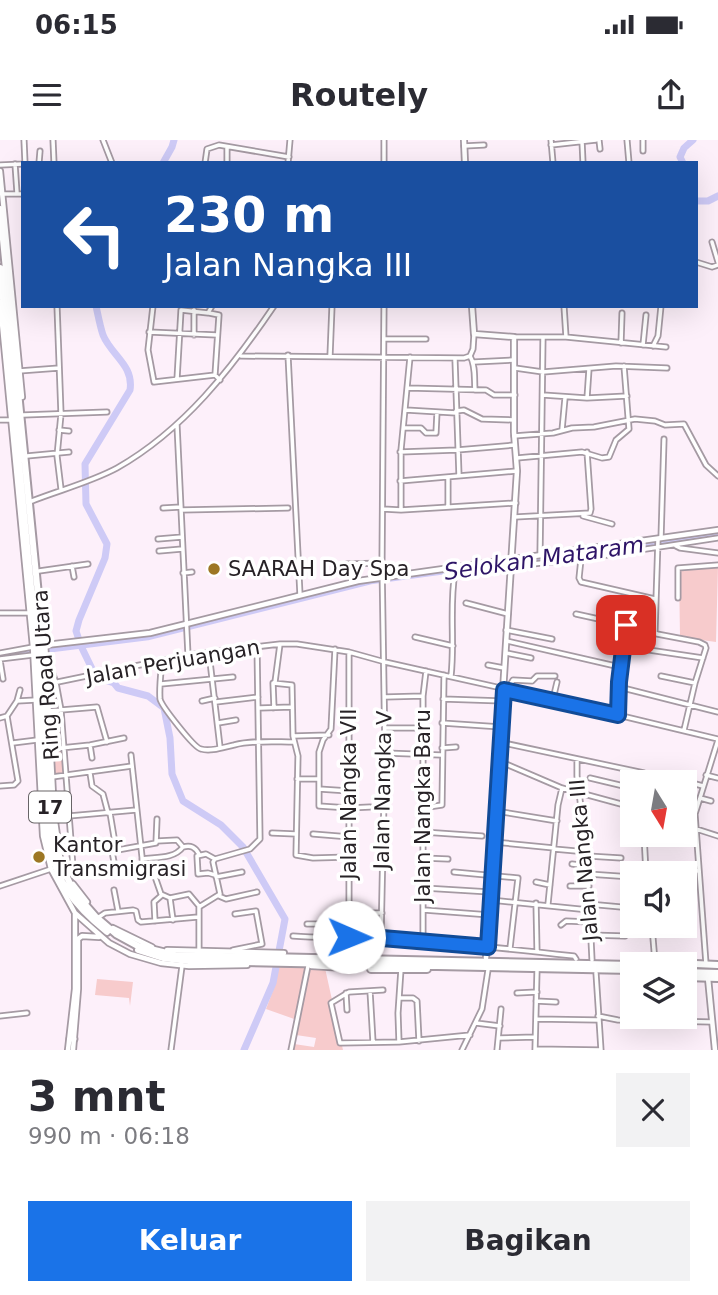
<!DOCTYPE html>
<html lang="id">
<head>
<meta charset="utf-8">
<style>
	:root { --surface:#fff; --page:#f2f2f3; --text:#2b2b33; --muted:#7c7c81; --accent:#1a73e8 }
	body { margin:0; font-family:"DejaVu Sans",sans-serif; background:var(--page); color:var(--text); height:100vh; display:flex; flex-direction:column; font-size:26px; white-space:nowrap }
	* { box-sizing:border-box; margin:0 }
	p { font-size:23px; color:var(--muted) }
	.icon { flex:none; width:38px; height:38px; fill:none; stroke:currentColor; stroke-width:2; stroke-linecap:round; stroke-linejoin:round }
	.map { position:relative; height:910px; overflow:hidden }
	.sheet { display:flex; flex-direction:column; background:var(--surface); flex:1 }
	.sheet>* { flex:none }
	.hud { position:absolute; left:21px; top:21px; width:677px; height:147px; border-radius:0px; box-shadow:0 7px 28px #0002; background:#1a4fa0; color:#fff; overflow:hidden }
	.needle { width:46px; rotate:169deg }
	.fabs { position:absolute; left:620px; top:630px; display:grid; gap:14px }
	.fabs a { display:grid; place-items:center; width:77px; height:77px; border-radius:0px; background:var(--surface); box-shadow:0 7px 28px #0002; font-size:35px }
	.pin { position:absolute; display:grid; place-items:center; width:60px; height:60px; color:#fff; margin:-30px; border-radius:14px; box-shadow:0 4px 10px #0006 }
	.me { position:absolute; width:77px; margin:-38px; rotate:91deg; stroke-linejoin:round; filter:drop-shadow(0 0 5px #0008) }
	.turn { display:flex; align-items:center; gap:24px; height:147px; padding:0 28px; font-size:32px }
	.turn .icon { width:91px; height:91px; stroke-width:2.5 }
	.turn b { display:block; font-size:49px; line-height:60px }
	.round { display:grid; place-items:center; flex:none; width:74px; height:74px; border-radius:0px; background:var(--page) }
	.overview { display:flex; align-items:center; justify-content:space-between; height:119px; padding:0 28px }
	h1 { font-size:42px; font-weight:700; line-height:52px }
	.action { display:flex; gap:14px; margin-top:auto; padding:14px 28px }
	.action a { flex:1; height:80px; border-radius:0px; background:var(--accent); color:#fff; font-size:28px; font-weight:700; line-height:80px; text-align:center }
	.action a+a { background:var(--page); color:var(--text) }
	.status { display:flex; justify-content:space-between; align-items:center; height:49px; padding:0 35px; background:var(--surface); direction:ltr }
	.status svg { height:19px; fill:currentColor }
	header { display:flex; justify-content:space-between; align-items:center; height:91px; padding:0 28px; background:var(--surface); font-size:32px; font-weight:700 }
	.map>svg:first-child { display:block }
	.green { fill:#f7cbcc }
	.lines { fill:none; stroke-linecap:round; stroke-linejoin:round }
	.canal { stroke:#cecaf6; stroke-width:4.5 }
	.river { stroke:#cecaf6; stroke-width:7 }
	.street-casing { stroke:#a59aa3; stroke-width:7 }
	.secondary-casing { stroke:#a59aa3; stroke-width:8 }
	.primary-casing { stroke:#a59aa3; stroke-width:9 }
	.highway-casing { stroke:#a59aa3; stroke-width:10 }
	.street { stroke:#fff; stroke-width:3.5 }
	.secondary { stroke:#fff; stroke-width:4.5 }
	.primary { stroke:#fff; stroke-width:5 }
	.highway { stroke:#fff; stroke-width:6 }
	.route-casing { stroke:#114b97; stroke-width:18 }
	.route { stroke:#1a73e8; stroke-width:12 }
	.poi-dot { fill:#9d7724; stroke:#fff; stroke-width:2.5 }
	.labels { text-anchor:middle; stroke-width:7; stroke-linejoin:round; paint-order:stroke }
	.shield { fill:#fff; stroke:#686467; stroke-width:2 }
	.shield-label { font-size:19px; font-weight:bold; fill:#272226 }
	.poi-label { font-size:21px; fill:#272226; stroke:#fff; text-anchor:start }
	.street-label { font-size:21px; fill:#272226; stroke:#fff }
	.water-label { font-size:23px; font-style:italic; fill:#2e1567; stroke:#fff }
</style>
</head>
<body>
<div class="status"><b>06:15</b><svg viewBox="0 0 49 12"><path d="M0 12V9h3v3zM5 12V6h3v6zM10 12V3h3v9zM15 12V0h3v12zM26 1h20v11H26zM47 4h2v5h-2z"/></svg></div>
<header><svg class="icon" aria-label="menu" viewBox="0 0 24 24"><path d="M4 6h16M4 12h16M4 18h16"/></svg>Routely<svg class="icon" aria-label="share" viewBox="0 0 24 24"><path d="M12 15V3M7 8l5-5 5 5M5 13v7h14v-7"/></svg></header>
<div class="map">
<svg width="718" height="910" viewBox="0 0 718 910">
	<rect width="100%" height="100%" fill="#fdf0fa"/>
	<path class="green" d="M718 426 716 502 680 497 679 430Z
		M46 514 61 570 66 637H52Z
		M277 826 307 827 297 880 266 869 275 845Z
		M310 828H325L343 910H292L294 904 314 907 316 898 296 895Z
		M97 839 133 842 130 866 129 858 95 855Z"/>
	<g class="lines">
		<path class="canal" d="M44 511 148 498 371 442 718 395
			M0 517 35 512"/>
		<path class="river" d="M163 23 172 7 174 0
			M683 23 680 17 684 8 693 0
			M696 61H708L718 56
			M96 166C98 175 100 186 103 195 111 215 134 225 130 250L85 324 86 364 107 404 105 418 79 480 76 491 81 506 96 537 114 543 118 548 148 556 164 568 170 598 172 634 183 661 221 685 243 707 285 779 273 843 244 910"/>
		<g class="street-casing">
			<path id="street" d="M24 0 25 23
				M53 0 54 23
				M103 0 112 23
				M551 0 553 23
				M599 0 600 9
				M627 0 629 23
				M643 0V11
				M582 1 583 23
				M551 5 596 0
				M464 6 484 5
				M39 23 40 11
				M205 23 207 9 219 5 289 17
				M227 23V7
				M288 23 290 0
				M384 23V0
				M15 24 17 53
				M0 25 23 24
				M2 54H23
				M712 102 718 122
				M696 122 712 127 718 125
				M57 166 61 274 57 316 61 349
				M153 166 148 210 154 242 215 235 220 240
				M564 166 566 197
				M194 170V195
				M209 173 219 175 215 235
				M149 192 217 195
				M515 197H566L666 207
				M384 199H426
				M621 203 622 173
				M643 205 646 175
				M653 206 658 196 661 166
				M288 215 300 455
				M241 216 464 218 470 216 473 209 474 194
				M330 216 332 166
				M470 216C476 226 474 240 475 250
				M455 220 459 336
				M474 222 514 220
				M515 228 543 232 616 226 667 228
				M19 231 59 228
				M177 239 181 170 208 173 212 166
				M408 248 486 250 494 255H515
				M543 255 587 258 627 256
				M587 258 589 229
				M406 270 456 273
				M456 271 464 270 482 279 514 280
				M23 275 107 272
				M0 280H11
				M177 285 188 515
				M404 288H421L426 293H436L437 272
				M59 290 69 291
				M562 290 565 258
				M514 296 553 293 572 288 594 287 635 279 655 281 665 285 684 284 706 325 718 336
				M400 312 457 310 515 305
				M27 316 69 312
				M517 318 582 312 602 318 609 317 616 300 629 289 624 226
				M400 341 517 331
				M32 361C60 350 91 342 117 328 184 290 232 228 274 166
				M448 367V338
				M163 368 181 367
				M383 369 401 370 516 363
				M181 370 288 368
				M401 370V310L410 217
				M583 376 612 384
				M515 377 590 373 591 369 587 312
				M661 398 664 299
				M158 399 182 397
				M658 399 655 492 657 494 699 502 705 505 706 508 695 543 684 590
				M676 406 680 408 718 413
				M159 411 182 409
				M540 414 543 197
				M581 419 579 438 581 442 655 459
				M347 424 382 423
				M72 426 74 437
				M39 431 88 424
				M183 433 192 432
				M678 458V428L718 425
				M466 463 508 474
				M0 473H30
				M576 474 626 485
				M506 490 552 499
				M415 497 453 506
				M507 501 620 527
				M622 506 703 518
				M0 513 33 507
				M209 513 220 607
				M349 513V797
				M506 513 531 518
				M46 514 56 543 61 570 73 727 64 729
				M0 519 33 515
				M0 520 3 539
				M162 520C161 532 159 547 160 559 161 565 194 608 201 609 211 612 224 607 234 605 253 600 275 602 294 602
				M488 525 504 528
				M451 536C455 501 449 467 455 432L581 419 718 398
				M661 536 695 543
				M275 542 280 504
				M48 544 188 515 280 504H297L349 512 385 522 568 563 718 599
				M161 544 233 537
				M619 547 718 572
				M507 550 513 540 532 541 537 536H555
				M385 557 423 556
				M443 559 503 561
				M553 559 557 542
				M17 561 20 550
				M202 561 215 558
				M216 562 258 557
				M260 568 292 567
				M274 568 273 543 292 545 293 596 298 616 296 715 313 718 350 717
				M49 571 97 567 107 602
				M618 575 619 542 627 478 653 480
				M0 578 7 576 17 561 36 560
				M218 583 236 580
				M442 583 501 587
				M385 588H415
				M293 596 329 595
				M499 602 644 633
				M13 603 37 600
				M90 605 92 618
				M442 608 456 607
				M51 609 90 605 124 598
				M385 613 441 615
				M131 615 143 726 153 731 161 754 170 758 173 780
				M499 621 562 648 632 667
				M577 621V636L587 716 592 820
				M90 633 92 646 103 654 108 673
				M706 635 718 638
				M52 637 132 626
				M669 637 703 646
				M590 638 632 648
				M297 639H319
				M0 646 14 645 18 641 7 576
				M319 649V612L323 600 331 589 335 509
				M349 651 319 649V666L349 668 370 667
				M700 658 711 661
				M684 661 698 664
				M422 668 442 665 444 535
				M496 671 557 681
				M110 673 116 709
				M54 674 69 673
				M69 676 136 670
				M684 685 718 696
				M423 692 482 696
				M272 693 296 694
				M313 694 350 697
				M644 695 646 733
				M157 701 177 700 183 707
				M494 702 554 708
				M554 709 587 712
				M588 716 621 718
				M423 718 448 719
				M142 719C157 717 174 719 183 707 191 705 195 707 199 714
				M215 719 206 714 197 716 198 734 208 733 215 735
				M572 724 588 726
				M672 729 698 731
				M454 732 518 738 510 808
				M116 733 112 711 156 703 157 679
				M588 734 632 737
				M216 737 242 732
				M536 742 550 745
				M0 746 51 729
				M570 746H589
				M424 748 490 752
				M114 750 118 771
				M219 756 226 759 257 752
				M170 758 189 754 199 766
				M491 760 589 770
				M536 763 537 811
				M548 764 558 665 562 648
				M588 764 632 768
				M424 770 490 775
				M349 773H382
				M99 777 105 773 133 770 136 771 138 780 141 782 198 777
				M155 781 154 762 162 755
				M307 784H349
				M561 785 566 781 589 782
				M652 786 655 822
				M590 795 625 796
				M293 796C323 799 354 796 385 798 448 802 511 809 574 816L576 819
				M381 798 385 613 382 423 384 166
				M423 801V556L426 531
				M233 810 262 804 256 771 235 774
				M199 812V767L220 754 213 722 215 719 250 709 260 699 257 506
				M706 824 695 674 718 600
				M596 833 601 910
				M383 850 349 852 331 863 340 903 399 902 470 895
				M370 851 373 902
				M346 853 347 870
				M517 853 537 852
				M399 858H413L417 861 419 901
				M536 861 556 862
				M0 876 27 873
				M598 876 618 880 712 882
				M536 879 598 880
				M476 883 500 886
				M499 898 535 897
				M399 902 398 873 401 829
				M535 909 601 910
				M171 910 182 826
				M291 910 308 826
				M462 910 482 869 488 830
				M497 910 501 869
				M535 910 537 831"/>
		</g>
		<g class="secondary-casing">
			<path id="secondary" d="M464 0 465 23
				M0 31 22 257
				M0 162 33 507 43 696 51 729 75 773 109 803 130 814 161 823 189 826 247 825
				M472 166 474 194 514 197V292L517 331 486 818
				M44 482 54 674 60 717
				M46 505 150 493 358 441 718 390
				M73 744 87 762
				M113 788 152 807
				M167 810 284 813
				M311 826 345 828 346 824
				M708 838 715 910
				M68 910 75 849V774
				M73 910 78 849V799L82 796 99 797"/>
		</g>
		<g class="primary-casing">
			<path id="primary" d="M70 899H74"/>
		</g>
		<g class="highway-casing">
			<path id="highway" d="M0 69 41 485 51 680 55 712 74 752 95 776 116 794 138 806 175 815 632 825
				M0 128 37 508 47 697C56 741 72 764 107 792
				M138 810 163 818 189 821 632 830
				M628 821 718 825
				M371 829H427
				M684 832 718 833
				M684 837 718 838"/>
		</g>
		<use href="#street" class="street"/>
		<use href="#secondary" class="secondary"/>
		<use href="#primary" class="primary"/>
		<use href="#highway" class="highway"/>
	</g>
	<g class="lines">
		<g class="route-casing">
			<path id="route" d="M349 797 382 798 488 807 504 550 618 575 619 542 626 485"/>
		</g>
		<use href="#route" class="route"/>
	</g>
	<g class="poi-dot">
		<circle cx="214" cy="429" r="7"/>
		<circle cx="39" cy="717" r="7"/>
	</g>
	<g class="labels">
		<rect class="shield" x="29" y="651.5" width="42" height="31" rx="5"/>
		<g class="shield-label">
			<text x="50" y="674">17</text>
		</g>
		<g class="poi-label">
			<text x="228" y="436">SAARAH Day Spa</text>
			<text x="53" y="712">Kantor<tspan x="53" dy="24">Transmigrasi</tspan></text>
		</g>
		<g class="street-label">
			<text transform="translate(173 522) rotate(-10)" y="7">Jalan Perjuangan</text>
			<text transform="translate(46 535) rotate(-94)" y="7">Ring Road Utara</text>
			<text transform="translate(383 650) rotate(-89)" y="7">Jalan Nangka V</text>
			<text transform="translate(349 654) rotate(-90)" y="7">Jalan Nangka VII</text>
			<text transform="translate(423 666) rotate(-90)" y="7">Jalan Nangka Baru</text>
			<text transform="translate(584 720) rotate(-95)" y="7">Jalan Nangka III</text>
		</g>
		<g class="water-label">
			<text transform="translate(544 418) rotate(-8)" y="8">Selokan Mataram</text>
		</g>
	</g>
</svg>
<div class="fabs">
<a><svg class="needle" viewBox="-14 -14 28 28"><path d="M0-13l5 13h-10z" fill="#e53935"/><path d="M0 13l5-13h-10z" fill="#7c7c81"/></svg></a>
<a><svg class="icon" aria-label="sound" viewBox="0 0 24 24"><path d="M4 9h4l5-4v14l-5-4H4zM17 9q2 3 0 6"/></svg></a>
<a><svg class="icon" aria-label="layers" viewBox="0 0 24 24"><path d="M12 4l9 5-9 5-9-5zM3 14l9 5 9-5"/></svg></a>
</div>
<div class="pin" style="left:626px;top:485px;background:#d93025"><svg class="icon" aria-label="arrive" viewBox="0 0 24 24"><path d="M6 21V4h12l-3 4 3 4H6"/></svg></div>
<svg class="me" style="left:349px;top:797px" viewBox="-20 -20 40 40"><circle r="19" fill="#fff"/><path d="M0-13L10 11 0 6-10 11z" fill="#1a73e8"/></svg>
<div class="hud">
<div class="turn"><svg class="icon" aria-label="left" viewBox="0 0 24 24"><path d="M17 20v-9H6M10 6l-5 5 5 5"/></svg><div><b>230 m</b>Jalan Nangka III</div></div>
</div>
</div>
<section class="sheet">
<div class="overview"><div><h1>3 mnt</h1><p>990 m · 06:18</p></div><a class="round"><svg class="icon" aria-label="close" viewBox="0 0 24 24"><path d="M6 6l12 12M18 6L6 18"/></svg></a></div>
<div class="action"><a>Keluar</a><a>Bagikan</a></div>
</section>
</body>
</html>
